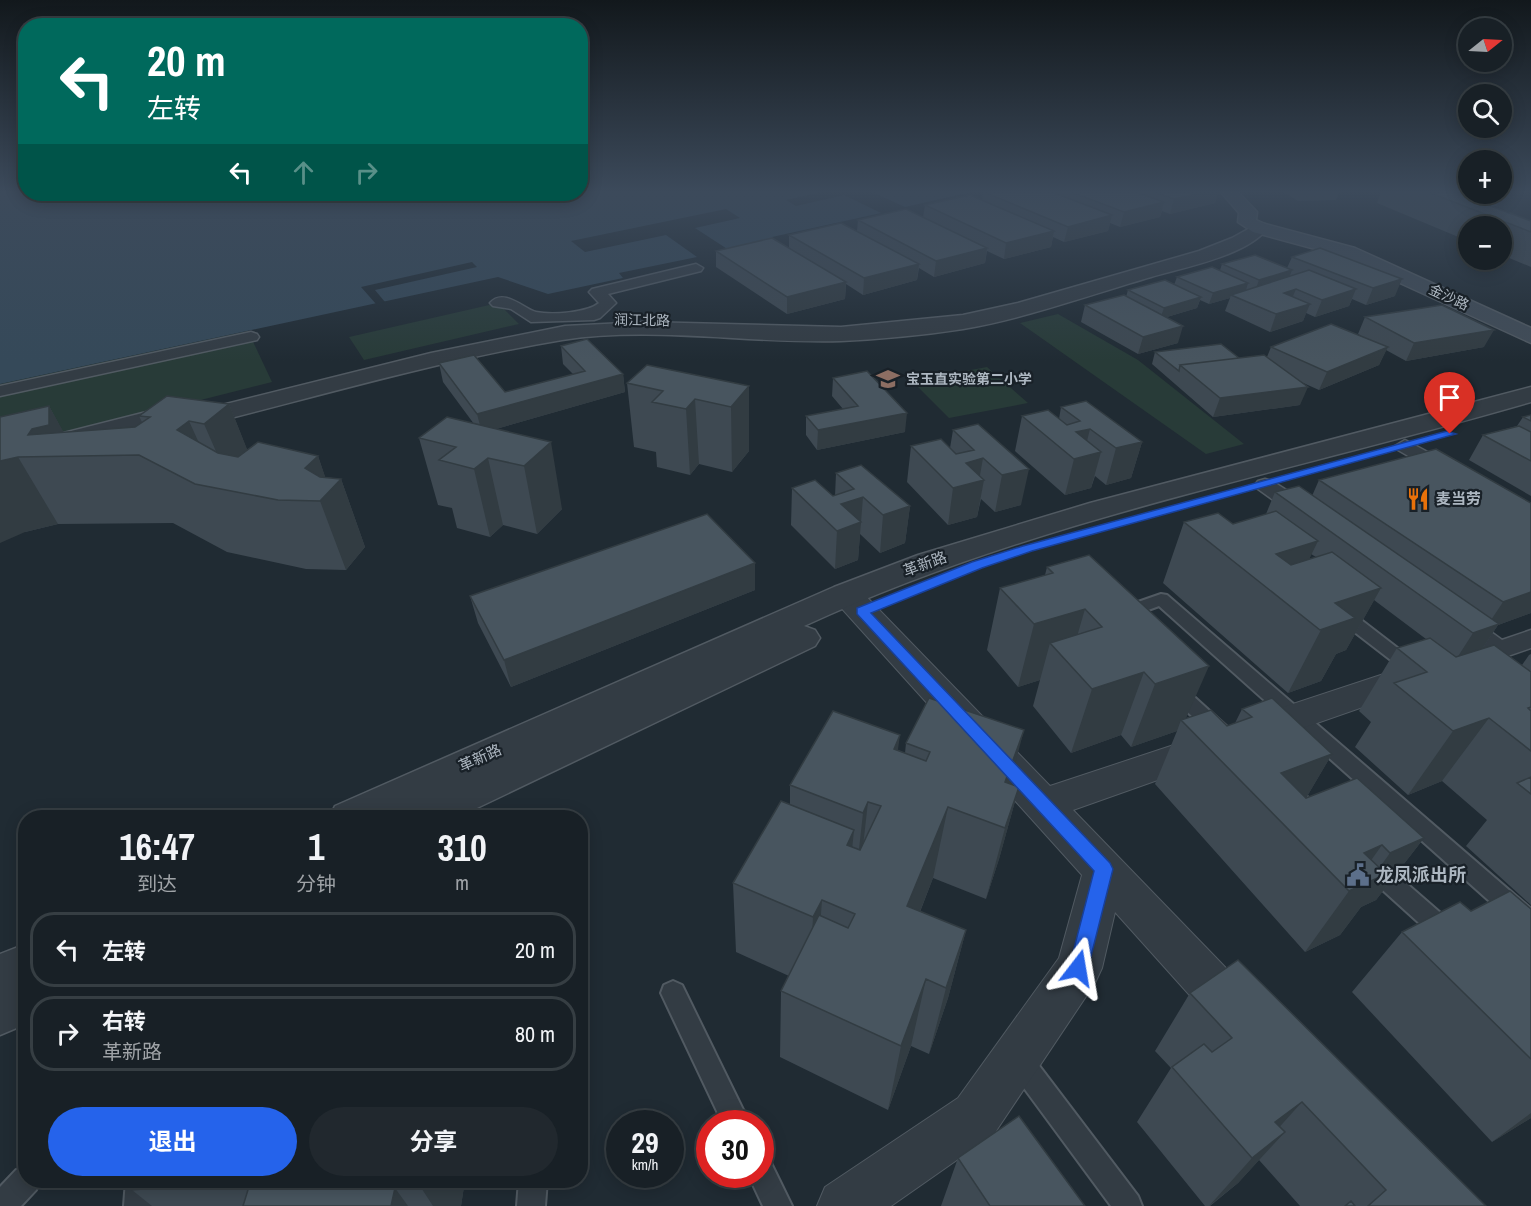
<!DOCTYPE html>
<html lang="zh">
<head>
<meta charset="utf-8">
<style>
	:root { --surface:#182026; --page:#21282e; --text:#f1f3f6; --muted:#9fa3a7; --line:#363e43; --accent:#2563eb }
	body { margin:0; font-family:"Archivo Narrow","Noto Sans SC",sans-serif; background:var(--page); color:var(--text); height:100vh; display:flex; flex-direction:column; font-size:22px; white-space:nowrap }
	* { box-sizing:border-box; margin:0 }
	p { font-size:20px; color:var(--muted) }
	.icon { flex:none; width:33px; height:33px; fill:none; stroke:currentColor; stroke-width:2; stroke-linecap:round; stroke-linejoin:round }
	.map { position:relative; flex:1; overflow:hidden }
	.sheet { position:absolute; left:18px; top:810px; width:570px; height:378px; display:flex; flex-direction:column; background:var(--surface); border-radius:24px; box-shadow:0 3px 15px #0003,0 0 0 2px var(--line) }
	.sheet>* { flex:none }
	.guide { position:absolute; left:18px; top:18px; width:570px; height:183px; border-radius:24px; box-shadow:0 3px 15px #0003,0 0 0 2px var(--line); background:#00695c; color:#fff; overflow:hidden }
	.needle { width:39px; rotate:72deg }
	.tools { position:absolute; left:1458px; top:18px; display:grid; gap:12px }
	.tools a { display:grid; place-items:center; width:54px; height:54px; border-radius:50%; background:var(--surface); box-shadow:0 3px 15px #0003,0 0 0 2px var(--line); font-size:30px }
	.speed { position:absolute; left:606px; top:1110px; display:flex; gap:12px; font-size:30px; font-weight:700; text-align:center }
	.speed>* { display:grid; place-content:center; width:78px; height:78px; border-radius:50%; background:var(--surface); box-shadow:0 3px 15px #0003,0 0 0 2px var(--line); line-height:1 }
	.speed small { font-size:15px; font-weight:400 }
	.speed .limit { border:9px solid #d22; background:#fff; color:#111 }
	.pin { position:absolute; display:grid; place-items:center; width:51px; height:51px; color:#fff; margin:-62px -26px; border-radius:50% 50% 50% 0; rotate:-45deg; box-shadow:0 0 6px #0007 }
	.pin .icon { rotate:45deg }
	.me { position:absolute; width:66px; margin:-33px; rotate:14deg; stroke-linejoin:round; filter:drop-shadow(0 0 4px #0008) }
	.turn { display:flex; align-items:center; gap:21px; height:126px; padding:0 30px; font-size:27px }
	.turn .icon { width:78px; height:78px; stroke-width:2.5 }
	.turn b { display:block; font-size:42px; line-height:51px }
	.lanes { display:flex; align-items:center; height:57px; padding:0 30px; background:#0003; justify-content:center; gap:30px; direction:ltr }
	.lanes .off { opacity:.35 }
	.eta { display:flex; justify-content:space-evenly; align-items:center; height:102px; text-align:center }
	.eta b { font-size:36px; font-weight:700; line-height:42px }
	.button { display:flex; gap:12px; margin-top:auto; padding:12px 30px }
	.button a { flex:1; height:69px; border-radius:36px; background:var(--accent); color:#fff; font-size:24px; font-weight:700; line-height:69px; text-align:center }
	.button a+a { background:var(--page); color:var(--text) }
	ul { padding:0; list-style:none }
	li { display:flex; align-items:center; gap:18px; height:75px; margin:0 12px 9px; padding:0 18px; border:3px solid var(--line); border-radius:24px }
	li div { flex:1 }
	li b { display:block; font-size:22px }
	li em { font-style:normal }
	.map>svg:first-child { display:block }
	.green { fill:#283b38 }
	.water { fill:#354959 }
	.pier { fill:#202b33 }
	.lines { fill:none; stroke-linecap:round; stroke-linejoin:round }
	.service-casing { stroke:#515a62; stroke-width:4 }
	.pedestrian-casing { stroke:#515a62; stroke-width:3 }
	.minor-casing { stroke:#515a62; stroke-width:2 }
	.tertiary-casing { stroke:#515a62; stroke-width:3 }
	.secondary-casing { stroke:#515a62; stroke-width:3 }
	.service { fill:#333c44; fill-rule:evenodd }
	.pedestrian { fill:#333c44; fill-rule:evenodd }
	.minor { fill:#333c44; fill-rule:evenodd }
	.tertiary { fill:#333c44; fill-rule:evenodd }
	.secondary { fill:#414c57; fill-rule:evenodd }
	.wall { fill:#3e4952; fill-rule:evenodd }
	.shaded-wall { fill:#323c42 }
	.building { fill:#48555f; stroke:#323c42; stroke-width:1.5 }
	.route { fill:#2563eb; stroke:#184099; stroke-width:1.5 }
	.labels { text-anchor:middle; stroke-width:4.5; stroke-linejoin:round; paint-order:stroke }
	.far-street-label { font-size:14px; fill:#adb7c1; stroke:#192128 }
	.far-poi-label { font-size:14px; font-weight:bold; fill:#adb7c1; stroke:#192128; text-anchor:start }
	.poi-label { font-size:15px; font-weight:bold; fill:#adb7c1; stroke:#192128; text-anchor:start }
	.street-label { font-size:15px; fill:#adb7c1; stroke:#192128 }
	.near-poi-label { font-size:18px; font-weight:bold; fill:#adb7c1; stroke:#192128; text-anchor:start }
</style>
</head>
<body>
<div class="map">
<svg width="1531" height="1206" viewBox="0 0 1531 1206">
	<rect width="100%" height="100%" fill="#202b33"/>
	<path class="green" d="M498 303 519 324 364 360 349 337Z
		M1058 314 1138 360 1244 444 1206 454 1020 323Z
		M248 331 272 382 0 451V384Z
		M987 367 1028 403 949 418 912 381Z"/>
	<path class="water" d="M0 192H822L786 200 796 206 844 195 881 213 772 237 780 243 735 254 695 228 740 218 726 209 571 241 585 252 666 235 697 257 619 273 623 278 548 294 498 277 0 384Z
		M872 192H971L905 207Z"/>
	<path class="pier" d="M472 262 477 267 375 290 385 302 380 303 376 304 361 287Z"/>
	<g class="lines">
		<g class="service-casing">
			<path id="service" d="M1161 594 1167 595 1531 909V926L1457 953 1449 950 1222 745 1093 621 1095 617ZM1159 606 1505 915 1460 930 1236 735 1113 623Z
				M1341 607 1347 609 1417 663 1420 667 1417 671H1405L1335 617 1333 613Z
				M673 981 682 985 750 1124H723L661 993 664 985Z
				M1019 1047 1028 1051 1138 1196 1142 1206H1111L1010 1069 1006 1060 1010 1051Z
				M760 1157 770 1161 792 1206H763L748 1174H760Z
				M26 1166V1180H40L36 1190 21 1206H0V1187L16 1170Z
				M126 1180H154L152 1206H124Z
				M519 1180H547L545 1206H517Z"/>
		</g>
		<g class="pedestrian-casing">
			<path id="pedestrian" d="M696 264 703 268 701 271 608 294 616 303 600 318 594 320 531 322 511 309 493 306 490 303C504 287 525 310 536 312 552 315 587 313 599 303L589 292 592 289Z
				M251 332 257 334 259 337 257 340 0 396V386Z
				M1405 440 1452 465 1455 469 1452 473H1438L1398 450 1395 446Z
				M1265 479 1272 481 1310 505 1313 510 1310 515H1294L1258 489 1255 485 1258 481Z
				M1460 614 1469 616 1502 640 1531 630V648L1499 659 1490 656 1451 628 1448 622 1451 616Z"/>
		</g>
		<g class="minor-casing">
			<path id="minor" d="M846 584 857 587 1050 786 1204 735 1217 739 1223 749 1217 759 1073 810 1254 997 1261 1013 1254 1029 1237 1036 1220 1029 1115 912 1102 968 1095 983 994 1134 891 1206H817L825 1187 958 1098 1059 958 1082 875 835 601 830 594 835 587Z
				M1411 665 1423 668 1428 677 1423 686 1254 745 1241 741 1236 731 1241 721Z"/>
		</g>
		<g class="tertiary-casing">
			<path id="tertiary" d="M1259 223 1265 224 1268 228C1246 256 1185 267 1151 277 1089 295 1027 318 963 329 924 335 881 339 841 341 750 344 652 326 562 340 436 361 312 398 188 429L179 426 176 420 0 465V449L186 402 195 405 198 411 431 353 565 326 644 322 841 327 963 315 1018 303 1199 251 1232 238Z
				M1531 387V402C1288 473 1035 519 804 626L815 630 820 638 815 646 456 818H329L335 806 834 587 918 555 1090 503Z
				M26 944V1024L0 1035V954Z"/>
		</g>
		<g class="secondary-casing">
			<path id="secondary" d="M1221 192H1238L1257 212 1256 220 1265 224 1355 248 1531 328V343L1341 256 1253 232 1238 222 1239 213Z"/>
		</g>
		<use href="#service" class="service"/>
		<use href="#pedestrian" class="pedestrian"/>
		<use href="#minor" class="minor"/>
		<use href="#tertiary" class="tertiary"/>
		<use href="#secondary" class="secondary"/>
	</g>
	<path class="wall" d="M983 192H1218L1215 203 1170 214 1162 211 1160 217 1120 227 1110 223 1108 231 1064 242 1053 237 1051 247 1004 259 987 251 985 263 934 277 919 268 917 280 863 295 846 284 845 299 787 314 716 267V251L789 248V235L857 231 858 220 923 217 925 205 982 200Z
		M1284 192H1339L1336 200 1298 201Z
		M1381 192H1503L1496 206 1492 207 1531 221V267L1502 255V226H1468V241L1377 203Z
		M1292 257 1395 296 1366 305 1352 299 1349 306 1315 317 1306 313 1303 321 1270 332 1225 311 1230 298 1209 304 1200 300 1197 308 1167 317 1178 343 1138 354 1081 322 1085 305 1126 297 1128 290 1174 285 1177 277 1220 270 1222 264 1287 268Z
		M1365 317 1484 347 1406 361 1386 350 1379 365 1319 390 1301 382 1300 405 1213 417 1152 364 1155 352 1239 358 1267 357 1271 347 1363 337 1358 334Z
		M561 346 623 374 625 392 496 429 562 509 537 534 503 525 490 537 457 528 452 508 438 505 419 438 474 424 443 382 439 363 505 392 573 374 563 364Z
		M833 378 905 432 817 450 806 435V416L843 409 832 396Z
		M627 383 749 386V451L732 472 699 464 690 475 657 467 656 452 634 447Z
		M229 404 247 450 318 456 325 477 341 479 365 547 346 570 306 569 227 552 173 523 58 524 25 532 0 417 49 406 63 432 135 427 142 422 139 416Z
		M1061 407 1142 442 1131 478 1106 485 1095 476 1091 488 1065 495 1015 451 1022 416 1059 419Z
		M1531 415V496L1469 460 1483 435 1517 426 1523 417Z
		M978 424 1021 505 995 512 981 499 977 517 948 525 907 482 911 446 950 448 953 430Z
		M836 473 910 506 905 543 880 553 860 534 858 560 835 569 791 525 792 488 833 496H835Z
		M1319 480 1531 503V613L1498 625 1482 649 1522 665 1529 655 1531 654V905L1466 846 1487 820 1442 781 1408 795 1355 747 1371 722 1359 711 1397 648 1426 639 1374 600 1346 650 1336 654 1321 681 1288 693 1163 583 1184 522 1233 524 1266 514 1275 492 1312 496ZM1311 554 1316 557 1309 560Z
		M1089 555 1186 719 1227 726 1235 723 1242 709 1332 754 1306 798 1424 838 1376 900 1361 907 1340 935 1305 952 1155 784 1177 731 1131 747 1121 735 1071 753 1033 706 1040 680 1018 687 987 650 1000 588 1045 575 1047 567Z
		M755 563V590L511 687 478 623 470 596Z
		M929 698 1009 783 1019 787 999 859 986 899 933 878 920 912 966 930 948 998 929 1054 911 1046 888 1110 780 1057 781 991 789 976 736 952 733 883 790 804V785L898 750 905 753 906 743Z
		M1531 909V1118L1492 1142 1352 992 1402 932 1471 911Z
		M1190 993 1486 1206H1300L1259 1160 1238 1183 1210 1206H1205L1137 1122 1171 1068 1155 1051Z
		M958 1158 1085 1206H941Z
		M135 1180H465L461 1206H152L132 1190Z"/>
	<path class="shaded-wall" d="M1205 192H1218L1215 203 1170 214 1174 199Z
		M1502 192H1503L1496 206 1474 210 1467 207 1472 197 1491 194H1502Z
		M1164 202 1160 217 1120 227 1124 212Z
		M1112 215 1108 231 1064 242 1068 227Z
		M1054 231 1051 247 1004 259 1006 243Z
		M987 248 985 263 934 277 936 261Z
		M919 264 917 280 863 295 864 278Z
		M1292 270 1288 281 1255 291 1259 280Z
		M1402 279 1395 296 1366 305 1373 288Z
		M846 282 845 299 787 314V297Z
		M1248 283 1245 294 1231 295 1230 298 1209 304 1213 293Z
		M1296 289 1289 306 1284 293Z
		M1356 289 1349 306 1315 317 1322 300Z
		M1201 297 1197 308 1160 319 1164 308Z
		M1310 304 1303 321 1270 332 1276 314Z
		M1183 326 1178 343 1138 354 1143 337Z
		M1494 330 1484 347 1406 361 1414 343Z
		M1388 347 1379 365 1319 390 1327 372Z
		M623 374 625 392 482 433 477 414Z
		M749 386V451L732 472 731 407Z
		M1308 387 1300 405 1213 417 1220 398Z
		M695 399 699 464 690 475 686 409Z
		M229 404 255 469 233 490 204 424Z
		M49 406 77 456 28 435Z
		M907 413 905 432 817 450 818 430Z
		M189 421 219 487 177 430Z
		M1090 429 1083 457 1101 452 1091 488 1065 495 1074 459 1076 432Z
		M551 442 562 509 537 534 524 466Z
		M1142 442 1131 478 1106 485 1116 448Z
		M318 456 330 491 341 479 365 547 346 570 320 501 305 468Z
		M18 457 58 524 25 532 0 543V461Z
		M488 458 503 525 490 537 474 469Z
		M983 458 979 481 984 480 977 517 948 525 953 488 966 463Z
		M1029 469 1021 505 995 512 1002 475Z
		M863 497 858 560 835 569 837 531 841 504Z
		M910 506 905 543 880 553 883 515Z
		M1318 541 1288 603 1276 554Z
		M755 563V590L511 687 504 660Z
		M1381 588 1346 650 1336 654 1321 681 1288 693 1335 603Z
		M1531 592V613L1498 625 1480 652 1455 661 1473 633 1485 629 1503 602Z
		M1085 609 1069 664 1050 643 1040 680 1018 687 1034 624Z
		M1209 666 1184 723 1181 720 1177 731 1131 747 1155 684Z
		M1144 672 1121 735 1071 753 1092 689Z
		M1489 718 1442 781 1408 795 1453 731Z
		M1024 730 1005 802V782Z
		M900 735 890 807 894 749Z
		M1332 754 1295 817 1281 773Z
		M1019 787 999 859 986 899 1005 828Z
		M868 802 860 873 855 885 863 813Z
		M948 807 933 878 895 975 907 906Z
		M854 830 847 901V845Z
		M1424 838 1376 900 1361 907 1340 935 1305 952 1349 891 1364 853 1382 845 1350 890 1369 882 1390 853Z
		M822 900 817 969 809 986 813 917Z
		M966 930 948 998 929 1054 946 988Z
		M926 979 911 1046 888 1110 901 1046Z
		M1302 1102 1255 1154 1275 1122Z
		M1531 1113V1118L1492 1142Z
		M1285 1132 1238 1183 1209 1206 1252 1158Z
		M246 1180H281L270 1206 245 1181Z
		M421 1180H465L461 1206H433L420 1186Z
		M395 1188 408 1206H391Z"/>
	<path class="building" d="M984 192H1052L1112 215 1068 227Z
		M1071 192H1136L1164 202 1124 212Z
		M1154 192H1205L1174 199Z
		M1428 192H1453L1531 221V232Z
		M1458 192H1468V194H1491L1472 197Z
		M970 195 1054 231 1006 243 925 205Z
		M906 209 987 248 936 261 858 220Z
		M841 223 919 264 864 278 789 235Z
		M772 238 846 282 787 297 716 251Z
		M1320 248 1402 279 1373 288 1292 257Z
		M1255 255 1292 270 1259 280 1222 264Z
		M1212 267 1248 283 1213 293 1177 277Z
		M1309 270 1356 289 1322 300 1296 289 1284 293 1310 304 1276 314 1231 295Z
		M1165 280 1201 297 1164 308 1128 290Z
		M1124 295 1183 326 1143 337 1085 305Z
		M1442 305 1494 330 1414 343 1365 317Z
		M1331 324 1388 347 1327 372 1271 347Z
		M587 339 623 374 477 414 439 363 474 355 505 392 585 371 561 346Z
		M1221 344 1239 358 1180 365 1179 371 1155 352Z
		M1264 355 1308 387 1220 398 1180 365Z
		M647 365 749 386 731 407 695 399 686 409 652 402 663 391 627 383Z
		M867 371 907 413 818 430 806 416 858 406 833 378Z
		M167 396 229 404 204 424 189 421 177 430 218 453 238 457 258 442 318 456 305 468 320 477 341 479 320 501 278 500 195 484 139 455 18 457 0 461V417L49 406V425L32 429 28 435 135 427 150 417 139 416Z
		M1086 401 1142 442 1116 448 1090 429 1076 432 1101 452 1074 459 1022 416 1048 410 1067 425 1080 421 1061 407Z
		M1531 415V421L1523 417Z
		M447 417 551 442 524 466 488 458 474 469 439 460 456 447 419 438Z
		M978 424 1029 469 1002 475 983 458 966 463 984 480 953 488 911 446 941 439 956 454 974 450 953 430Z
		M1519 426 1531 432V461L1483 435Z
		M1436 449 1531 503V592L1503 602 1319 480Z
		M861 465 910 506 883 515 863 497 841 504 861 522 837 531 792 488 815 480 833 496 854 489 836 473Z
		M1299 486 1499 624 1473 633 1275 492Z
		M1276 511 1318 541 1276 554 1291 565 1332 552 1381 588 1335 603 1355 618 1320 630 1184 522 1218 513 1233 524Z
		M707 514 755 563 504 660 470 596Z
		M1089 555 1209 666 1155 684 1144 672 1092 689 1050 643 1102 627 1085 609 1034 624 1000 588 1053 573 1047 567Z
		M1430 638 1456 657 1494 645 1531 672V707L1528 708 1531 711V751L1489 718 1453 731 1394 683 1427 672 1397 648Z
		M929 698 1024 730 1005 782 1019 787 1005 828 948 807 907 906 966 930 946 988 926 979 901 1046 781 991 819 915 848 928 855 914 822 900 813 917 733 883 781 801 854 830 847 845 860 850 881 806 868 802 863 813 790 785 833 711 900 735 894 749 926 761 930 752 906 743Z
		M1272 698 1332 754 1281 773 1306 798 1357 778 1424 838 1390 853 1382 845 1364 853 1386 874 1349 891 1181 720 1211 710 1227 726 1252 717 1242 709Z
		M1531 777V794L1517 783Z
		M1510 891 1531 909V1059L1402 932 1460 902 1471 911Z
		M1238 960 1486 1206H1368L1386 1190 1302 1102 1275 1122 1285 1132 1252 1158 1172 1067 1204 1044 1212 1052 1232 1038 1190 993Z
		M1019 1116 1085 1206H990L958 1158Z
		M135 1180H246L245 1181 132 1190Z
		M251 1180H421L420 1186 395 1188 391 1206H243Z
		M1351 1201 1355 1206H1345Z"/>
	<linearGradient id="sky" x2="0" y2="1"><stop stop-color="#12181c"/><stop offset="0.53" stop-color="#3c4a5b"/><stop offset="1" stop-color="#3c4a5b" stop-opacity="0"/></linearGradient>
	<rect width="1531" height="361" fill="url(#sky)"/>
	<path class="route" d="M1447 431 1456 434 1032 551 982 568 871 613 1110 863 1113 869 1088 968 1085 975 1078 977 1072 975 1069 968 1094 871 857 614V608L972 562 1023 546Z"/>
	<defs>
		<g id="school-bare" transform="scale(1.8)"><path d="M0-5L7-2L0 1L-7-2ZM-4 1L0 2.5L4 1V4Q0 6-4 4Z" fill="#8d6e63" stroke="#192128" stroke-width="2.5" paint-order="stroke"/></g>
		<g id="restaurant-bare" transform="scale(1.8)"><path d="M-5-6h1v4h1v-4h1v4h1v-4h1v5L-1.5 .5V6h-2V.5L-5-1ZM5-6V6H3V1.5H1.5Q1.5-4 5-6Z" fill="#e8710a" stroke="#192128" stroke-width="2.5" paint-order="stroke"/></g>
		<g id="civic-bare" transform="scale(1.8)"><path d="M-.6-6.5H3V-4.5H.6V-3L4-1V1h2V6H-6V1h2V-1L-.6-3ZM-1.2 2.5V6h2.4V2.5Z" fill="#5c6f8a" stroke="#192128" stroke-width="2.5" paint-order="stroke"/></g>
	</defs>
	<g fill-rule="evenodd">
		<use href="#school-bare" x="888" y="379"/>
		<use href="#restaurant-bare" x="1418" y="499"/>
		<use href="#civic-bare" x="1358" y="875"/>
	</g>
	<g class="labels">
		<g class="far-street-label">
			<text transform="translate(1449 297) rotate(25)" y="5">金沙路</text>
			<text transform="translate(642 320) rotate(1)" y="5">润江北路</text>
		</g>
		<g class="far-poi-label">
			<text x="906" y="384">宝玉直实验第二小学</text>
		</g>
		<g class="poi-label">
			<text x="1436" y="504">麦当劳</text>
		</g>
		<g class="street-label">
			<text transform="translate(925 564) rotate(-20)" y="5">革新路</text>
			<text transform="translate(480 758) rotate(-24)" y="5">革新路</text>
		</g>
		<g class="near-poi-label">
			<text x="1376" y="881">龙凤派出所</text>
		</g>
	</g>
</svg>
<div class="tools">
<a><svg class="needle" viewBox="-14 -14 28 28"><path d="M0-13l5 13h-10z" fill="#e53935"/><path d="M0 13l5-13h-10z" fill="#9fa3a7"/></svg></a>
<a><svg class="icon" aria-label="search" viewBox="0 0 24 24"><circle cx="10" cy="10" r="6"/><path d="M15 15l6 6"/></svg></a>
<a>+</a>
<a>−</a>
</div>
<div class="speed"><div>29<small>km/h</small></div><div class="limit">30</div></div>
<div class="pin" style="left:1450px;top:434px;background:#d93025"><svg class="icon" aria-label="arrive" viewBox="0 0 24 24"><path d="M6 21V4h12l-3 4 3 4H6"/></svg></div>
<svg class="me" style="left:1078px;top:968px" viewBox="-20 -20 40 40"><path d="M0-17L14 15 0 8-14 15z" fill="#2563eb" stroke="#fff" stroke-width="4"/></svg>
<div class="guide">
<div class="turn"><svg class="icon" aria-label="left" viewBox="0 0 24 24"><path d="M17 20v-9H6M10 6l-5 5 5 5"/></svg><div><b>20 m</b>左转</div></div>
<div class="lanes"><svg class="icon" aria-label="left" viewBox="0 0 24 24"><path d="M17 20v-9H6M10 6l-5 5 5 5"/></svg><svg class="icon off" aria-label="ahead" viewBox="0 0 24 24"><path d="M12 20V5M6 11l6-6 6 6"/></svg><svg class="icon off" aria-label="right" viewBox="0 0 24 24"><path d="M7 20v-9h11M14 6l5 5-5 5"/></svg></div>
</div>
<section class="sheet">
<div class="eta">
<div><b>16:47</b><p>到达</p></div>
<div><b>1</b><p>分钟</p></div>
<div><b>310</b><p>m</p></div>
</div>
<ul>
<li><svg class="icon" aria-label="left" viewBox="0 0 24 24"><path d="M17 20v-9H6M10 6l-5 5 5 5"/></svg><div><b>左转</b></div><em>20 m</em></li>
<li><svg class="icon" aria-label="right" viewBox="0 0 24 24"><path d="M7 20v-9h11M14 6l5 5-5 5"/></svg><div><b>右转</b><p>革新路</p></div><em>80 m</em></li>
</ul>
<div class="button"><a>退出</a><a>分享</a></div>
</section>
</div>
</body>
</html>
